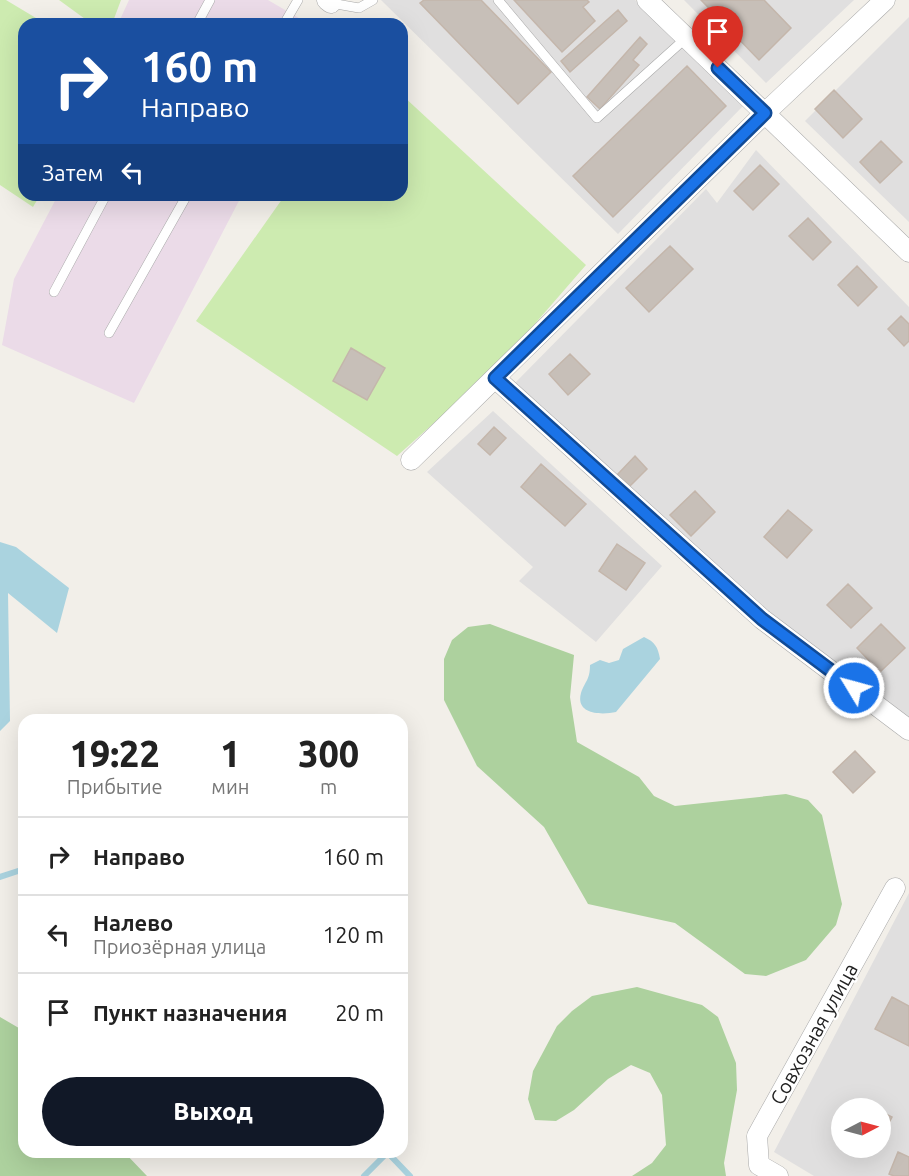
<!DOCTYPE html>
<html lang="ru">
<head>
<meta charset="utf-8">
<style>
	:root { --surface:#fff; --page:#f6f6f6; --text:#222; --muted:#767676; --line:#e0e0e0; --accent:#111827 }
	body { margin:0; font-family:Ubuntu,sans-serif; background:var(--page); color:var(--text); height:100vh; display:flex; flex-direction:column; font-size:22px; white-space:nowrap }
	* { box-sizing:border-box; margin:0 }
	p { font-size:20px; color:var(--muted) }
	.icon { flex:none; width:33px; height:33px; fill:none; stroke:currentColor; stroke-width:2; stroke-linecap:round; stroke-linejoin:round }
	.map { position:relative; flex:1; overflow:hidden }
	.drawer { position:absolute; left:18px; top:714px; width:390px; height:444px; display:flex; flex-direction:column; background:var(--surface); border-radius:18px; box-shadow:0 6px 24px #0002 }
	.drawer>* { flex:none }
	.banner { position:absolute; left:18px; top:18px; width:390px; height:183px; border-radius:18px; box-shadow:0 6px 24px #0002; background:#1a4fa0; color:#fff; overflow:hidden }
	.needle { width:39px; rotate:84deg }
	.fabs { position:absolute; left:831px; top:1098px; display:grid; gap:12px }
	.fabs a { display:grid; place-items:center; width:60px; height:60px; border-radius:50%; background:var(--surface); box-shadow:0 6px 24px #0002; font-size:30px }
	.pin { position:absolute; display:grid; place-items:center; width:51px; height:51px; color:#fff; margin:-62px -26px; border-radius:50% 50% 50% 0; rotate:-45deg; box-shadow:0 0 6px #0007 }
	.pin .icon { rotate:45deg }
	.me { position:absolute; width:66px; margin:-33px; rotate:307deg; stroke-linejoin:round; filter:drop-shadow(0 0 4px #0008) }
	.turn { display:flex; align-items:center; gap:21px; height:126px; padding:0 24px; font-size:27px }
	.turn .icon { width:78px; height:78px; stroke-width:2.5 }
	.turn b { display:block; font-size:42px; line-height:51px }
	.then { display:flex; align-items:center; height:57px; padding:0 24px; background:#0003; gap:12px; font-size:22px }
	.eta { display:flex; justify-content:space-evenly; align-items:center; height:102px; text-align:center }
	.eta b { font-size:36px; font-weight:800; line-height:42px }
	.button { display:flex; gap:12px; margin-top:auto; padding:12px 24px }
	.button a { flex:1; height:69px; border-radius:36px; background:var(--accent); color:#fff; font-size:24px; font-weight:800; line-height:69px; text-align:center }
	ul { padding:0; list-style:none }
	li { display:flex; align-items:center; gap:18px; height:78px; padding:0 24px; border-top:2px solid var(--line) }
	li div { flex:1 }
	li b { display:block; font-size:22px }
	li em { font-style:normal }
	.map>svg:first-child { display:block }
	.residential { fill:#e0dfdf; fill-rule:evenodd }
	.industrial { fill:#ebdbe8 }
	.grass { fill:#cdebb0 }
	.forest { fill:#add19e }
	.water { fill:#aad3df }
	.lines { fill:none; stroke-linecap:round; stroke-linejoin:round }
	.stream { stroke:#aad3df; stroke-width:6 }
	.building { fill:#c7bfb8; stroke:#c4b6ab; stroke-width:1.5 }
	.lane-casing { stroke:#a9a9a9; stroke-width:10 }
	.street-casing { stroke:#a9a9a9; stroke-width:21 }
	.lane { stroke:#fff; stroke-width:9 }
	.street { stroke:#fff; stroke-width:20 }
	.route-casing { stroke:#114b97; stroke-width:15 }
	.route { stroke:#1a73e8; stroke-width:10 }
	.labels { text-anchor:middle; stroke-width:4.5; stroke-linejoin:round; paint-order:stroke }
	.street-label { font-size:20px; fill:#222; stroke:#fff }
</style>
</head>
<body>
<div class="map">
<svg width="909" height="1176" viewBox="0 0 909 1176">
	<rect width="100%" height="100%" fill="#f2efe9"/>
	<path class="residential" d="M381 0H635L743 106 618 234Z
		M684 0H854L766 83Z
		M909 17V222L805 121Z
		M756 150 909 307V721L868 691 684 543 514 384 706 189 717 203Z
		M493 411 662 566 596 642 519 581 533 567 427 472Z
		M909 893V1176H814L774 1152ZM842 1108H880V1148H842Z"/>
	<path class="industrial" d="M129 0H268L309 24H118Z
		M58 195H242L134 403 2 345 14 279Z"/>
	<path class="grass" d="M0 0H6L46 24H24V195H40L33 207 0 185Z
		M59 0H121L112 24H92Z
		M402 95 586 265 499 365 397 456 196 321 285 195H402Z"/>
	<path class="forest" d="M490 624 574 655 570 697 577 742 639 777 654 796 675 806 786 794 808 800 822 815 842 904 836 925 806 960 766 976 745 974 675 923 588 904 544 827 477 766 444 700V659L452 640 468 627Z
		M637 987 702 1005 718 1017 736 1063 737 1090 724 1163 726 1176H632L652 1163 666 1145 662 1095 650 1073 631 1065 608 1079 574 1110 556 1121 535 1120 528 1099 533 1071 557 1026 572 1011 592 996Z
		M0 1017 24 1031V1152H124L147 1176H0Z"/>
	<path class="water" d="M0 542 16 547 69 588 57 633 8 593 10 721 0 731Z
		M644 637C655 642 658 647 660 659L616 712C602 715 575 715 581 693 585 681 590 680 590 665L600 660 609 663 619 660 623 649Z"/>
	<g class="lines">
		<path class="stream" d="M0 877 18 871 24 872
			M387 1152 410 1176
			M364 1176 387 1153"/>
	</g>
	<path class="building" d="M424 0H481L551 72 518 104 420 3Z
		M514 0H587L589 2 583 7 595 21 562 52Z
		M701 0H764L791 28 759 60Z
		M618 10 627 21 570 72 561 61Z
		M640 37 647 44 633 60 639 65 600 109 587 97Z
		M687 66 726 106 613 217 573 176Z
		M834 90 862 119 843 138 815 109Z
		M881 141 902 162 880 183 860 162Z
		M760 165 779 184 753 210 734 191Z
		M808 218 831 242 813 260 789 236Z
		M670 246 693 269 649 312 626 288Z
		M857 266 877 287 858 306 838 285Z
		M901 316 909 324V341L904 346 888 329Z
		M351 348 385 368 367 400 333 381Z
		M570 354 590 374 568 395 549 374Z
		M494 427 506 438 490 455 478 444Z
		M635 456 647 469 629 487 617 475Z
		M541 464 586 504 565 526 521 487Z
		M695 491 715 512 691 536 670 515Z
		M788 510 812 530 787 558 764 537Z
		M617 544 645 563 626 590 599 571Z
		M848 584 872 608 851 628 827 605Z
		M881 624 905 648 880 672 857 648Z
		M855 751 875 772 853 793 833 772Z
		M892 997 909 1006V1046L875 1029Z
		M880 1111 892 1117 883 1134 880 1133Z
		M898 1152 909 1157V1176H894L889 1174Z"/>
	<g class="lines">
		<g class="lane-casing">
			<path id="lane" d="M498 0 597 118 686 38
				M331 3 359 8 373 0
				M197 24 210 0
				M284 24 298 0
				M54 292 106 195
				M109 333 187 195"/>
		</g>
		<g class="street-casing">
			<path id="street" d="M327 0 331 3
				M647 0 909 252
				M495 378 762 619 909 730
				M411 460 765 113 885 0
				M778 1176 759 1165 757 1136 895 888"/>
		</g>
		<use href="#lane" class="lane"/>
		<use href="#street" class="street"/>
	</g>
	<g class="lines">
		<g class="route-casing">
			<path id="route" d="M718 68 765 113 495 378 762 619 854 688"/>
		</g>
		<use href="#route" class="route"/>
	</g>
	<g class="labels">
		<g class="street-label">
			<text transform="translate(814 1034) rotate(-61)" y="7">Совхозная улица</text>
		</g>
	</g>
</svg>
<div class="fabs">
<a><svg class="needle" viewBox="-14 -14 28 28"><path d="M0-13l5 13h-10z" fill="#e53935"/><path d="M0 13l5-13h-10z" fill="#767676"/></svg></a>
</div>
<div class="pin" style="left:718px;top:68px;background:#d93025"><svg class="icon" aria-label="arrive" viewBox="0 0 24 24"><path d="M6 21V4h12l-3 4 3 4H6"/></svg></div>
<svg class="me" style="left:854px;top:688px" viewBox="-20 -20 40 40"><circle r="17" fill="#1a73e8" stroke="#fff" stroke-width="3"/><path d="M0-11L8 9 0 5-8 9z" fill="#fff"/></svg>
<div class="banner">
<div class="turn"><svg class="icon" aria-label="right" viewBox="0 0 24 24"><path d="M7 20v-9h11M14 6l5 5-5 5"/></svg><div><b>160 m</b>Направо</div></div>
<div class="then">Затем<svg class="icon" aria-label="left" viewBox="0 0 24 24"><path d="M17 20v-9H6M10 6l-5 5 5 5"/></svg></div>
</div>
<section class="drawer">
<div class="eta">
<div><b>19:22</b><p>Прибытие</p></div>
<div><b>1</b><p>мин</p></div>
<div><b>300</b><p>m</p></div>
</div>
<ul>
<li><svg class="icon" aria-label="right" viewBox="0 0 24 24"><path d="M7 20v-9h11M14 6l5 5-5 5"/></svg><div><b>Направо</b></div><em>160 m</em></li>
<li><svg class="icon" aria-label="left" viewBox="0 0 24 24"><path d="M17 20v-9H6M10 6l-5 5 5 5"/></svg><div><b>Налево</b><p>Приозёрная улица</p></div><em>120 m</em></li>
<li><svg class="icon" aria-label="arrive" viewBox="0 0 24 24"><path d="M6 21V4h12l-3 4 3 4H6"/></svg><div><b>Пункт назначения</b></div><em>20 m</em></li>
</ul>
<div class="button"><a>Выход</a></div>
</section>
</div>
</body>
</html>
